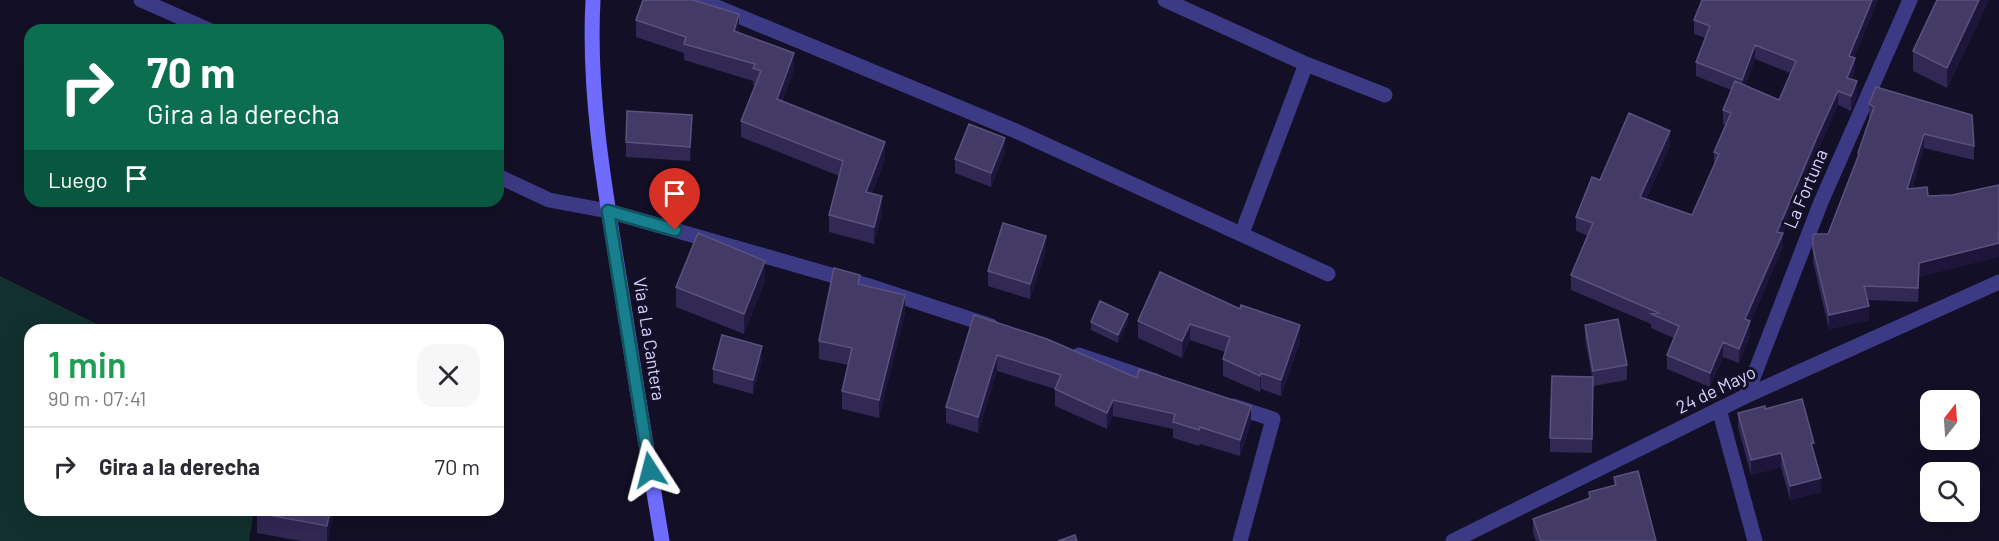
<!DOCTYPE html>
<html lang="es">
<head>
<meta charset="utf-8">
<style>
	:root { --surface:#fff; --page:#f7f7f7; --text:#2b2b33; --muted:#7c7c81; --line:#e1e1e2 }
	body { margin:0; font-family:Barlow,sans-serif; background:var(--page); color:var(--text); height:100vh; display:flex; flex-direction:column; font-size:22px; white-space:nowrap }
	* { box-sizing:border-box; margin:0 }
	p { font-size:20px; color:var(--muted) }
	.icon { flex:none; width:33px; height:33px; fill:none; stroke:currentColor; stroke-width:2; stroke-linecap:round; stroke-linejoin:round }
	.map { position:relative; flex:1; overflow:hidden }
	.sheet { position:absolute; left:24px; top:324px; width:480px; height:192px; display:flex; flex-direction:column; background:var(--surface); border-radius:18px; box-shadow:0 6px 24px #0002 }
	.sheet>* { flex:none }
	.hud { position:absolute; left:24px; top:24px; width:480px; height:183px; border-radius:18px; box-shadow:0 6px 24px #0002; background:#0b6e4f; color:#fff; overflow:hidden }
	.needle { width:39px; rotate:17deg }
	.buttons { position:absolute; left:1920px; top:390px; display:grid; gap:12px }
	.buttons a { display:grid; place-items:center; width:60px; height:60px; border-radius:12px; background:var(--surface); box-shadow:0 6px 24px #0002; font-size:30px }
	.pin { position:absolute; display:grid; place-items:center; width:51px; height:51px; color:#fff; margin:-62px -26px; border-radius:50% 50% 50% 0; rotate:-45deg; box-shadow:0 0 6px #0007 }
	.pin .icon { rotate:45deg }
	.me { position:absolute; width:66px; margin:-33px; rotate:351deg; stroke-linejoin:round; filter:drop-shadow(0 0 4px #0008) }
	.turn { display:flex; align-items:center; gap:21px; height:126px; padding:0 24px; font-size:27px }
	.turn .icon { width:78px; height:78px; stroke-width:2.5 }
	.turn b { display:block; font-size:42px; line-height:51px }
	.then { display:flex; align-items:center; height:57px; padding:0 24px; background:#0003; gap:12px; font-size:22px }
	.round { display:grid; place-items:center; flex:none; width:63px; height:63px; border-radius:18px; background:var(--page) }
	.headline { display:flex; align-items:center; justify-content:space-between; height:102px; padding:0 24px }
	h1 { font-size:36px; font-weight:600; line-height:45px; color:#1e9e55 }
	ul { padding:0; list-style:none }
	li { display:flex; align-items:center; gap:18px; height:78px; padding:0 24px; border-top:2px solid var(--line) }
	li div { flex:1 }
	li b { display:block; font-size:22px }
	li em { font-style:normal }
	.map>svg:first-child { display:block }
	.green { fill:#12302f }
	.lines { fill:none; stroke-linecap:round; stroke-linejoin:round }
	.minor { stroke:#3d3a85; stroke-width:15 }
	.secondary { stroke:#6f6bff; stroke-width:15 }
	.wall { fill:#312854; fill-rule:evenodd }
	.shaded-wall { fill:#1d163a }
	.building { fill:#433a66; stroke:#5a527e; stroke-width:1.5 }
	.route-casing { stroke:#10535d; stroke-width:15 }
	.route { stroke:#187f8f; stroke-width:10 }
	.labels { text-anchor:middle; stroke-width:6; stroke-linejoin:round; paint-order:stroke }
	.street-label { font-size:18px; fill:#d9d4ff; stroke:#130f26 }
</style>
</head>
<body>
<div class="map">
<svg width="1999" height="541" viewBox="0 0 1999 541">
	<rect width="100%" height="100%" fill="#130f26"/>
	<path class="green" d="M0 276 109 330H30V510H254L249 541H0Z"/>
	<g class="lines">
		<path class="minor" d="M141 0 209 30
			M700 0 1016 131 1328 274
			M1165 0 1306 64 1385 95
			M498 176 549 200 608 211 866 285 991 326
			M1242 233 1306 64
			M1079 355 1156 381
			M1746 396 1821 202 1910 0
			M1233 406 1273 419 1240 541
			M1719 409 1755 541
			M1453 541 1746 396 1999 282"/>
		<path class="secondary" d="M593 0C588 92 604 185 619 276 633 364 647 453 662 541"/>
	</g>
	<path class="wall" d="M1702 0H1878L1854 58 1855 73 1852 79 1857 95 1851 111 1838 105 1817 152 1783 233V247L1750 323V336L1739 363 1723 357 1710 387 1667 369V355L1674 338 1651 328V324L1571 290V275L1588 236 1576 231V217L1600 180 1670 146 1646 199 1692 215 1714 166V152L1725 125 1723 124V110L1731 90 1696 76V62L1705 38 1694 34V20ZM1755 59 1790 73 1779 100 1745 86Z
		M1937 0H1989L1947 88 1913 71V51Z
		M636 20 739 31V33L794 70 782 102 885 159 872 193 882 213 874 244 829 232V215L839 176 741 137V121L755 85H753V81L684 60V53L636 37Z
		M1869 104 1974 146V160L1924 148 1912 188 1919 277 1918 302 1868 300 1869 320 1829 329 1813 262V236L1828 234 1858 157V153L1869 119Z
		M692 130 690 161 626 157V142Z
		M1005 152 991 187 955 173V159Z
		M1046 251 1030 299 988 286V271Z
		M1160 272 1300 342 1281 396 1261 389 1260 392 1223 376V359L1225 352 1190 340 1182 358 1138 338V321Z
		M765 281 744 334 676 307V287Z
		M860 284 905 313 879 418 842 409V391L848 365 819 359V341Z
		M974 315 1251 422 1240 456 1200 444 1199 446 1173 438V429L1113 416 1107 429 1055 406V389L997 371 978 433 946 423V407Z
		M1091 322H1128L1118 343 1091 330Z
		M1585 325 1627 365V380L1593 386 1592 453 1550 452V438L1592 377 1585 339Z
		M762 360 753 394 713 383V369Z
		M1765 409 1814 454 1821 492 1790 500 1781 467 1751 475 1738 427V413Z
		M1614 477 1656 541H1536L1533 533V519L1589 499V492L1614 485Z
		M257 510H334L328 541H301L257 533Z"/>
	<path class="shaded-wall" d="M1872 0H1878L1849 70V56Z
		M1979 0H1989L1947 88V68Z
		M739 14V31L734 48V31Z
		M1755 45V59L1742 94V80Z
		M794 53V70L777 116V99Z
		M1855 58V73L1847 92V78Z
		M1857 81V95L1851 111V96Z
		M1838 91V105L1777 247V232Z
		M692 115V130L690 161V147Z
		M1670 131V146L1640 211V197Z
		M1924 134V148L1907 203V189Z
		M1005 138V152L991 187V173Z
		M885 142V159L866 208V192Z
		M882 196V213L874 244V227Z
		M1783 233V247L1750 323V336L1739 363V349L1745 319Z
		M1999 234V257L1919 277 1918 302 1919 263Z
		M1046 236V251L1030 299V284Z
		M765 261V281L744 334V314Z
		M905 295V313L879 418V400Z
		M1869 306V320L1829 329V315Z
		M1128 314V322L1118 343V335Z
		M1190 324V340L1182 358V341Z
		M1300 325V342L1281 396V380Z
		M1723 342V357L1710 387V373Z
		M762 346V360L753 394V380Z
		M997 355V371L978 433V417Z
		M1261 373V389L1260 392V376Z
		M1113 400V416L1107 429V413Z
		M1251 406V422L1240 456V440Z
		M1781 453V467L1751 475V460Z
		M1821 478V492L1790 500V486Z
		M330 510H334L328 541H327V526Z"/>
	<path class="building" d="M643 0H693L739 14 734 31 794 53 777 99 885 142 866 192 882 196 874 227 829 215 843 161 741 121 761 71 753 68 755 64 684 44 686 37 636 20Z
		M1702 0H1872L1849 56 1855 58 1847 78 1857 81 1851 96 1838 91 1817 137 1777 232 1783 233 1745 319 1750 321 1739 349 1723 342 1710 373 1667 355 1679 326 1651 314 1659 313 1571 275 1593 223 1576 217 1592 177 1600 180 1629 113 1670 131 1640 197 1692 215 1719 154 1714 152 1731 113 1723 110 1735 81 1779 100 1796 61 1755 45 1742 80 1696 62 1710 26 1694 20Z
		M1937 0H1979L1947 68 1913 51Z
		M1876 87 1972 115 1974 146 1924 134 1907 189 1927 187 1928 196 1952 195 1999 185V234H1998L1999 243 1919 263 1918 288 1864 286 1869 306 1829 315 1813 248V236L1814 234H1828L1859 154 1858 153 1874 107 1869 104Z
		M627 111 692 115 690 147 626 142Z
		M969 124 1005 138 991 173 955 159Z
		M1003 223 1046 236 1030 284 988 271Z
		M698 233 765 261 744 314 676 287Z
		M834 268 860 275 858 284 905 295 879 400 842 391 852 348 819 341Z
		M1160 272 1240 309 1241 305 1300 325 1281 380 1261 373 1260 376 1223 359 1230 337 1190 324 1182 341 1138 321Z
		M1100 301 1128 314 1118 335 1091 322Z
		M974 315 1047 339 1137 378 1139 369 1251 406 1240 440 1200 427 1199 430 1173 422 1175 414 1113 400 1107 413 1055 389 1061 375 997 355 978 417 946 407Z
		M1618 319 1627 365 1593 371 1585 325Z
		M722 335 762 346 753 380 713 369Z
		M1552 376 1593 377 1592 439 1550 438Z
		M1802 399 1814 443H1811L1821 478 1790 486 1781 453 1751 460 1738 413 1765 406V409Z
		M1638 471 1656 541H1541L1533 519 1590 498 1589 492 1616 485 1614 477Z
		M257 510H330L327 526 257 513Z
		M1075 535 1077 541H1058Z"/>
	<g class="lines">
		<g class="route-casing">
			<path id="route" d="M650 470 608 211 675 230"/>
		</g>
		<use href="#route" class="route"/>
	</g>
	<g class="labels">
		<g class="street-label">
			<text transform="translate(1806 189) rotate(-67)" y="6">La Fortuna</text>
			<text transform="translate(649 339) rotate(81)" y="6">Vía a La Cantera</text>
			<text transform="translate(1716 390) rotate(-26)" y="6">24 de Mayo</text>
		</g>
	</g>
</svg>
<div class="buttons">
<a><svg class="needle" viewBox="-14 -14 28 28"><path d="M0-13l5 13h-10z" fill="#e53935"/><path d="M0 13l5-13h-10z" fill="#7c7c81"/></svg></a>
<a><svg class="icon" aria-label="search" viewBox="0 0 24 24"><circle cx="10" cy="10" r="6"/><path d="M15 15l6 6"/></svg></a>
</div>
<div class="pin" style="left:675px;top:230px;background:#d93025"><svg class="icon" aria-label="arrive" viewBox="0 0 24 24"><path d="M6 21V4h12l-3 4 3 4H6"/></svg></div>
<svg class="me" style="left:650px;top:470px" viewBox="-20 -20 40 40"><path d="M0-17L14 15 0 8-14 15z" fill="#187f8f" stroke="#fff" stroke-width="4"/></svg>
<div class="hud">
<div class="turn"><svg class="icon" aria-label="right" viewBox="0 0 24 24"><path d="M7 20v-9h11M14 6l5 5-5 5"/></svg><div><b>70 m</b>Gira a la derecha</div></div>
<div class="then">Luego<svg class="icon" aria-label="arrive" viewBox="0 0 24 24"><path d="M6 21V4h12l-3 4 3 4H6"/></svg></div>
</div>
<section class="sheet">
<div class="headline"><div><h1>1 min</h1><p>90 m · 07:41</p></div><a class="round"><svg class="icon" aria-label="close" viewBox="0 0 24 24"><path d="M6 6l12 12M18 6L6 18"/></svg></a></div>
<ul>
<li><svg class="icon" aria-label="right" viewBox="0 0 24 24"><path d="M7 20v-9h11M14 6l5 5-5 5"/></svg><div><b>Gira a la derecha</b></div><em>70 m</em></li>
</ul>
</section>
</div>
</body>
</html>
